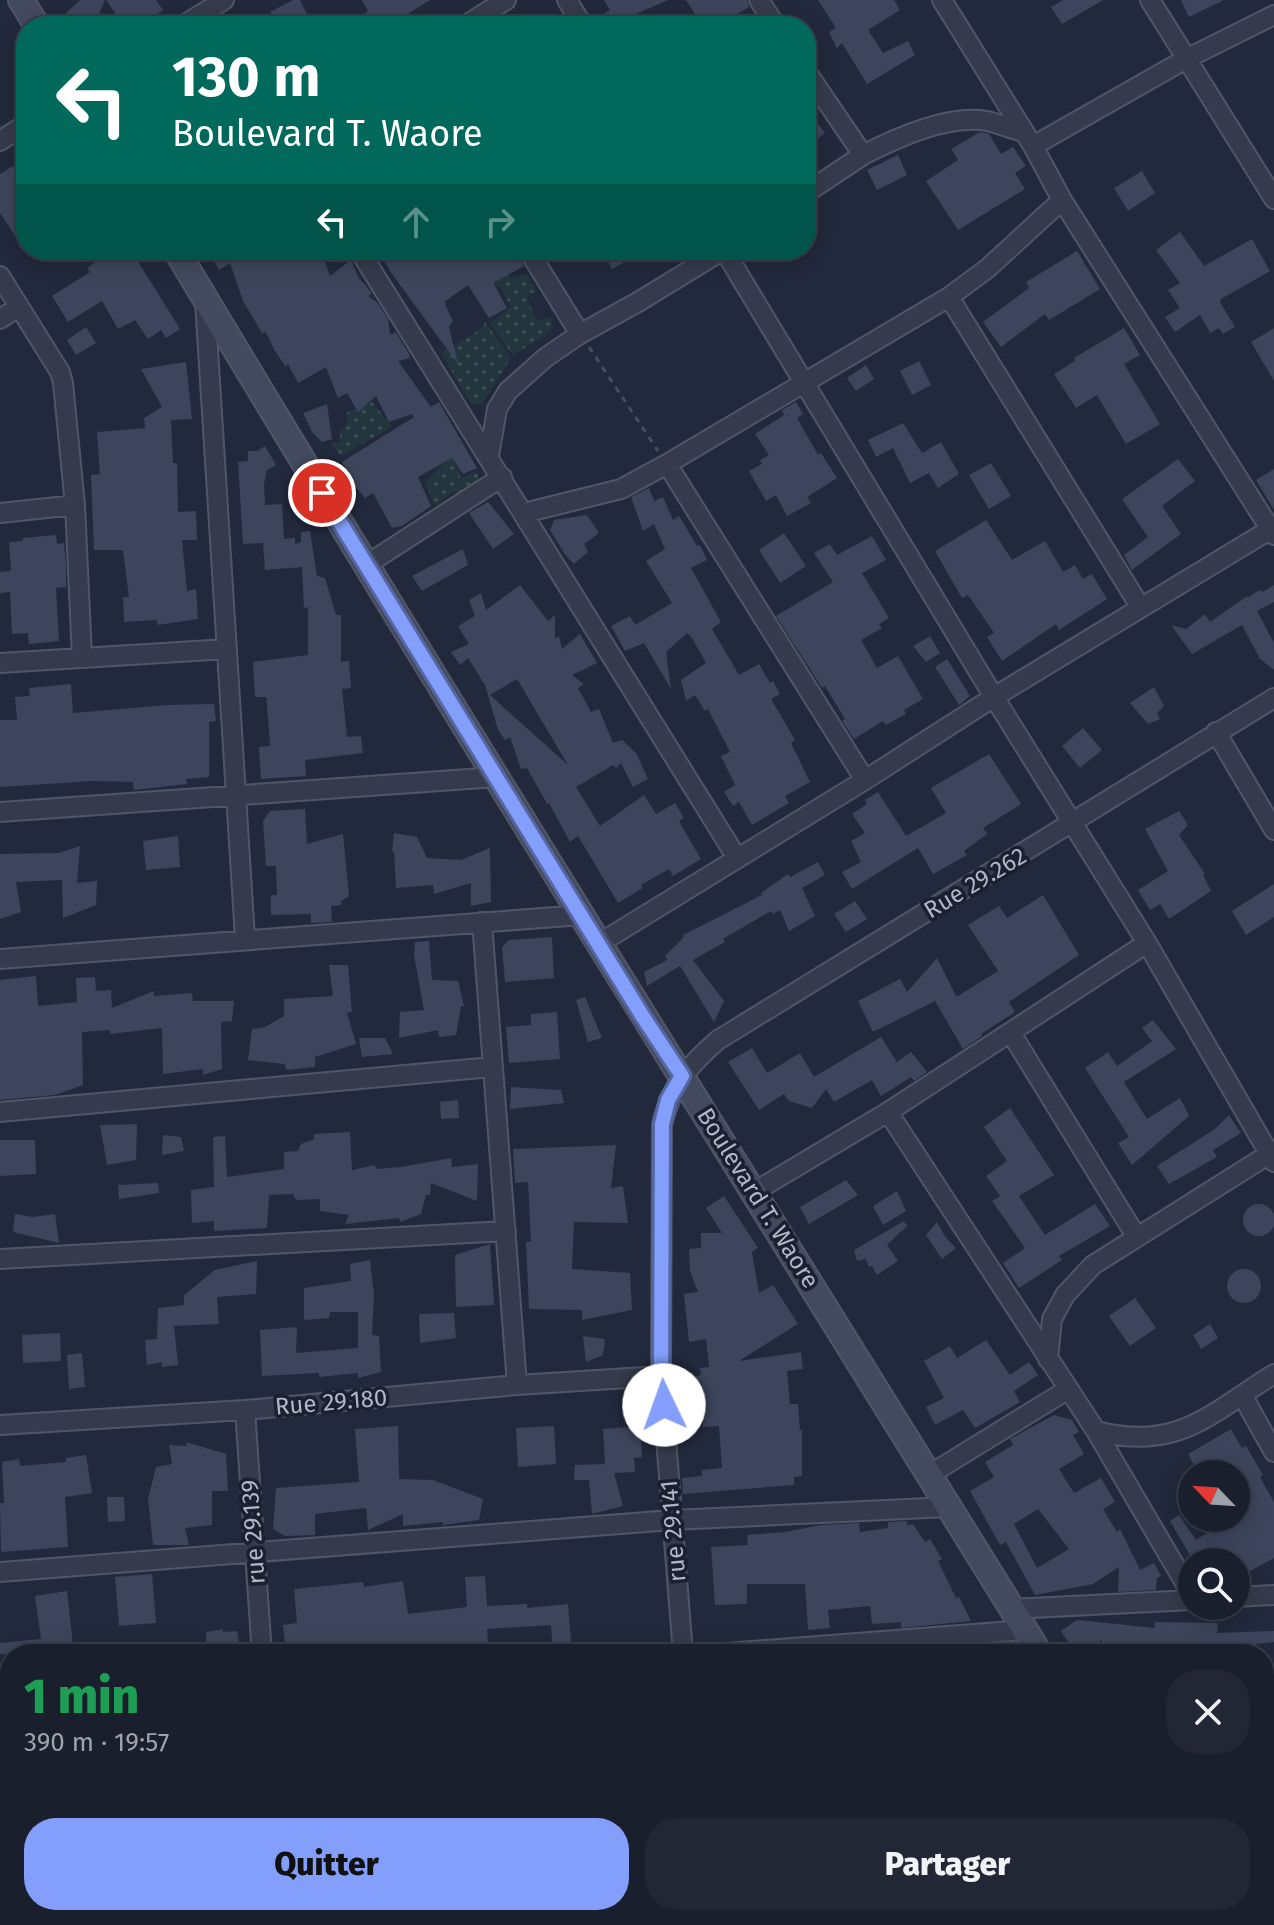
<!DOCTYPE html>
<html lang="fr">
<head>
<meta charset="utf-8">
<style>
	:root { --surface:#1a1f2d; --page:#232735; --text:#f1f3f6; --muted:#9fa2aa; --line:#383d49; --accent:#839ffb }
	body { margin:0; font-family:"Fira Sans",sans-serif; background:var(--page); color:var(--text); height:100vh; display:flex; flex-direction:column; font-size:30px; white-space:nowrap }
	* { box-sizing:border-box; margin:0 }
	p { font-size:26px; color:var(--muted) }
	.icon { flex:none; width:44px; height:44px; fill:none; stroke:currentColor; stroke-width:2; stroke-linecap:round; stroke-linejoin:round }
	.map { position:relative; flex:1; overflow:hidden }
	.side { position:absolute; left:0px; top:1644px; width:1274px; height:282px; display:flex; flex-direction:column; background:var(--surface); border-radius:32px 32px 0 0; box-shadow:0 4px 20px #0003,0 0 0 2px var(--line) }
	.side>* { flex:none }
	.guide { position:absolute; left:16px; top:16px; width:800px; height:244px; border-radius:32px; box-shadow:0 4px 20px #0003,0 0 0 2px var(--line); background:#00695c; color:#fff; overflow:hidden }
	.needle { width:52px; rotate:295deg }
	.controls { position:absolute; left:1178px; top:1460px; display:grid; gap:16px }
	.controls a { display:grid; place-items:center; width:72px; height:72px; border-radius:50%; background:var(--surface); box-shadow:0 4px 20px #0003,0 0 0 2px var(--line); font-size:40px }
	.pin { position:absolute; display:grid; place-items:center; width:68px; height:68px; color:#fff; margin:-34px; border:4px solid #fff; border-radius:50%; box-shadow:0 2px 8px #0007 }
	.me { position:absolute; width:88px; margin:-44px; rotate:357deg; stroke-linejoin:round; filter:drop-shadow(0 0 6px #0008) }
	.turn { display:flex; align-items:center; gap:28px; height:168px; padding:0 24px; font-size:36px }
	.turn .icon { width:104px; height:104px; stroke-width:2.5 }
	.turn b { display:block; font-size:56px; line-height:68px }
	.lanes { display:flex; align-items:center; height:76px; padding:0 24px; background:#0003; justify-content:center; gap:40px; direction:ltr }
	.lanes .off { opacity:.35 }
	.round { display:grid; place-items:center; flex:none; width:84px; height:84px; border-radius:32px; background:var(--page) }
	.head { display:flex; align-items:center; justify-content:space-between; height:136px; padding:0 24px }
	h1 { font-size:48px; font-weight:800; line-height:60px; color:#1e9e55 }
	.cta { display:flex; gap:16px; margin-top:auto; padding:16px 24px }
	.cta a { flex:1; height:92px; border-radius:32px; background:var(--accent); color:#111; font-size:32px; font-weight:800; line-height:92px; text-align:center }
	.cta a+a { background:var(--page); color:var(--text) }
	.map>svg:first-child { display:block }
	.grass { fill:url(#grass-dots) }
	.building { fill:#3d455c; fill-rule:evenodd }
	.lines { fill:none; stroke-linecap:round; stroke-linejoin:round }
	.lane-casing { stroke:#515667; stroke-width:13 }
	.street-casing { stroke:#515667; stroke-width:22 }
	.secondary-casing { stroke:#515667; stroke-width:28 }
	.path { stroke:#41535a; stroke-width:3; stroke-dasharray:6 6; stroke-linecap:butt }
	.lane { stroke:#353b4c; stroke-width:9 }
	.street { stroke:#353b4c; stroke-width:18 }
	.secondary { stroke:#434a5f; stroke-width:24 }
	.route-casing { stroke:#5567a3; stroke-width:20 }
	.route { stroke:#839ffb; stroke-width:14 }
	.labels { text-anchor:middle; stroke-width:7; stroke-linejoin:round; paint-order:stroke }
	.street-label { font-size:24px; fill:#b1b6c8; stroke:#1b2030 }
</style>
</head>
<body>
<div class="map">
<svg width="1274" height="1925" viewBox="0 0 1274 1925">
	<defs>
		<pattern id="grass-dots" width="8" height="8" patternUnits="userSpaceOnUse" patternTransform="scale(2)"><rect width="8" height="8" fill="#24363d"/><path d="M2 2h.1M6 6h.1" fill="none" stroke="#415158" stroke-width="1.8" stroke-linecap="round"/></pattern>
	</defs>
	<rect width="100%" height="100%" fill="#22293c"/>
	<path class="grass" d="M501 254 511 279 527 274 536 291 526 296 537 321 553 317 550 332 513 355 490 324 511 307 500 286H494L483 263Z
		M485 322 511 358 482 404H471L441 353 483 328Z
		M372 402 392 427 341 456 332 444 340 441V433L348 423 346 413Z
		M447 456 456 457 453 460 461 478 476 471 481 482 473 490 468 488 464 493 452 492 435 506 425 482 446 462Z"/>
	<path class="building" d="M80 0H105L94 26H73L66 13Z
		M106 0H156L163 10 141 26H124Z
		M293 0H300L313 26H278L270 12Z
		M362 0H430L389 26H366L360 17 368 11Z
		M604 0H668L629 17 634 26H610L603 14 610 10Z
		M686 0H747L749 7 731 18 735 26H702Z
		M818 0H894L900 10 868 30 883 53 908 41 915 55 867 84 842 43 837 48 829 32 836 28Z
		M1063 0H1103L1062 24 1051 7Z
		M1181 0H1224L1189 17Z
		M806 108 825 133 806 148Z
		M980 132 989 134 1001 154 1013 147 1026 166 1015 173 1025 189 958 230 926 181 958 160 951 149Z
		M898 155 907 175 877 190 867 170Z
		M13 166 26 186V252L0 213V174Z
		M1142 171 1155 193 1128 211 1114 188Z
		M1180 232 1204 266 1252 239 1270 271 1221 299 1220 302 1235 327 1223 334 1219 328 1210 333 1200 315 1175 332 1165 317 1180 308 1168 290 1180 283 1156 250Z
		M113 250H131L180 329 166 338 161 330 148 339 135 320 118 329 102 301 68 322 52 296 90 272 87 268Z
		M208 250H276L282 260 295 250H321L330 276 351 260 359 278 372 293 368 296 378 303 388 319 390 335 396 332 409 354 410 358 398 361 431 407 439 402 477 468 463 474 452 458 418 477 431 506 402 526 392 528 373 493 365 498 356 488 342 462 414 417 412 414 389 422 376 396 358 412 347 393 338 398 326 367 298 383 288 364 286 367 275 351 266 332 262 333 243 301 230 263 219 270Z
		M377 250H385L405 262 424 250H515L524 266 493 283 507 308 489 318 468 285 444 302 453 321 449 327 458 364 392 274Z
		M602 250H646L612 269Z
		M1077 251 1100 289 1049 320 1045 314 1001 347 983 322 1029 288 1026 282Z
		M86 327 96 343 76 355 67 340Z
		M1124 328 1140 355 1124 364 1160 424 1126 444 1097 395 1076 408 1054 374 1075 361 1074 358Z
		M1274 328V381L1251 342Z
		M919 361 931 385 912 395 900 371Z
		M186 362 192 419 171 420 172 441 173 463H177L178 512 196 511 197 540H182L187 591 196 589 198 619 158 625 156 620 124 622 123 597H129L123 550H94L91 475 100 474 97 432 145 428 144 418 162 407 141 369Z
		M866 365 874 379 856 391 847 378Z
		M796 402 803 414 797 418 818 455 821 453 837 478 807 497 811 503 787 516 776 495 766 501 749 471 762 464 760 460 769 455 755 434 784 415 782 410Z
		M327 404 332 439 322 442 312 432 303 413Z
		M903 423 922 453 941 442 959 474 938 488 929 473 910 483 893 448 876 457 868 440Z
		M265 446 276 465 267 470 264 484 265 505 282 504 284 539 295 538V544L301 542V532L310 531 317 576 325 578 336 615H341V662L349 661 351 688 342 689 347 737 361 736 363 753 305 760 306 776 261 779 259 747 270 746 267 705 266 697H255L253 662 308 655V607L304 608 302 567 265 570 263 543 243 544 238 462 248 461V451H257Z
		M1178 459 1195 481 1162 506 1181 534 1132 570 1124 555 1148 537 1122 499Z
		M991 463 1011 496 989 509 969 475Z
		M1274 469V510L1256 480Z
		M649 488 654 501 663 497 673 520 679 516 697 546 700 545 707 560 691 568 721 622 712 629 739 675 759 664 770 683 773 681 780 694 771 699 795 740 791 743 810 782 785 796 789 803 752 825 739 802 733 806 724 792 735 785 721 756 730 752 708 709 705 711 695 695 686 701 681 680 706 663 692 638 687 633 666 652 671 689 644 643 625 651 611 626 630 616 635 625 672 603 646 561 665 549 654 524 643 531 631 497Z
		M488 502 514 534 493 549 469 513Z
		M587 515 599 533 584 544 588 552 574 564 566 556 550 530 554 520Z
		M986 520 1012 560 1045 541 1063 572 1075 565 1083 579 1092 574 1107 599 1059 630 1056 624 1002 661 987 637 994 633 968 595 962 598 935 551Z
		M784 533 806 566 780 583 759 550Z
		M56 535 57 544 64 543 66 563V587L56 588 59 641 29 644 28 633 12 634 10 592 0 593V572L11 571 9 542 23 541V538Z
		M872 536 886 560 862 573 889 618 879 624 882 628 861 640 877 668 898 656 923 699 904 710 906 714 886 725 883 721 854 739 842 721 845 719 825 686 822 688 776 616 833 582 814 553 830 544 837 555Z
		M463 549 468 565 422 591 412 576Z
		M520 585 548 621 555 615V639L559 636 562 649 580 634 597 663 572 675 584 684 578 688 591 712 599 709 613 743 622 740 636 753 648 779 633 787 621 763 616 768 613 765 576 787 600 826 644 795 656 814 675 803 684 818 679 821 701 859 673 876 669 869 641 885 643 888 618 903 578 836 570 842 549 803 547 804 527 768 521 769 510 737 505 740 498 730 485 685 468 658 460 665 451 652 469 644 458 626 475 616 469 600 481 593 486 610ZM517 679 568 765 490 695Z
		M1274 585V602L1257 611 1274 643V670L1260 659 1242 625 1192 654 1171 625 1186 629 1205 614 1210 622 1247 596 1248 598 1259 590 1263 592Z
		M930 636 940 653 926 662 913 646Z
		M947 659 970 696 959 705 935 667Z
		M71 684 73 713 168 705 214 704 216 721 209 722V777L186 779 187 784 134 790 133 782 93 781 0 787V720H17L15 697 30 696 29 688Z
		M1154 687 1164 706 1157 713 1160 719 1148 724 1130 703Z
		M1083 728 1102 750 1080 768 1062 746Z
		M989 754 1021 804 983 828 987 834 964 851 967 855 933 874 918 848 852 889 842 872 861 862 851 841 865 833 852 814 867 804 865 800 878 792 906 836 946 813 931 788Z
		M305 809 307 844 343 834 349 896 341 901V905L331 906 332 922 311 923V914L271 915V895H277L276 866H266L263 821 270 811Z
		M1179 811 1188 825 1179 835 1205 874 1203 875 1211 891 1169 919 1160 904 1150 910 1138 890 1168 871 1145 829Z
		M394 833 417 837 427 858 461 860 490 848 491 902 471 906V883L434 894 433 885 396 888 394 851 392 852Z
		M178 836 180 867 146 870 143 841Z
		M80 846 77 883 97 881 96 905 63 918 62 880 16 882 21 912 0 919V854L59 853Z
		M818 862 825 875 802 888 815 916 789 931 780 910 773 914 771 911 723 939 725 942 693 960 724 1001 714 1022 680 966 647 986 644 972 667 960 665 956 684 937 683 935 762 895 761 893 788 874 790 877Z
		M1274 884V917L1246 935 1232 911Z
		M1043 895 1079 955 1009 1002 1015 1012 981 1034 982 1036 963 1049 935 1001 873 1032 858 1001 900 979 907 992 937 958 956 996H958L998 971 968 925 999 906 1007 918Z
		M855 901 867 919 846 932 834 914Z
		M552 937 554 978 505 982 502 947 509 940Z
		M429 941 432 980 458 981 464 1006H461L456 1035 439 1037 438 1030 399 1038 400 1012 424 1010 414 955 415 942Z
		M329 965H348L352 1012 347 1013 356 1044 315 1057V1067L286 1070 285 1064 248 1060 252 1029 265 1027 284 1016V999L333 996Z
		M36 976 38 1006 77 1002 76 978 95 977 96 991 111 990 112 1008 154 991V996L192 993 193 1001H234L232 1021 221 1022 222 1069 203 1075V1069L163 1074 162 1028 110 1034V1030L82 1032 83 1085 55 1095 0 1100V980Z
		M585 997 602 1038 588 1042 576 1000Z
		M557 1012 560 1059 509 1063 506 1027 531 1025V1014Z
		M1153 1020 1176 1049 1124 1082 1147 1119 1180 1098 1189 1116 1132 1165 1118 1143 1129 1137 1085 1068 1108 1052 1117 1066 1152 1041 1142 1028Z
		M881 1037 897 1062 911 1052 927 1072 914 1081 911 1077 881 1096 872 1080 834 1102 826 1089 812 1108 789 1101 784 1094 759 1110 728 1062 752 1048 767 1073 800 1053 814 1077Z
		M359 1038H385L393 1054 362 1057Z
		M511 1087 561 1090 564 1103 510 1109Z
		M458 1100 459 1118 441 1119 440 1102Z
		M1010 1108 1054 1175 1019 1196 1045 1235 1095 1204 1110 1226 1059 1256 1062 1260 1019 1288 1003 1263 1025 1248 992 1201 1000 1196 986 1176 1007 1161 984 1127Z
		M1229 1115 1241 1133 1213 1150 1217 1157 1169 1184 1157 1166 1215 1129Z
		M137 1124 136 1160 107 1165 100 1125Z
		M350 1132 352 1170 375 1165 376 1169 401 1167 451 1158 452 1167 478 1164 477 1201 431 1183 430 1195H426L421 1214 400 1222 399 1218 345 1224 349 1215 320 1211V1199L296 1200 293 1194 269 1195 267 1228 214 1231V1221L192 1223 191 1190 214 1187 213 1137 225 1136 227 1177 284 1169V1152L298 1151 301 1144 314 1139V1134Z
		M163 1135 181 1137 184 1151 162 1155Z
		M0 1140H35L36 1174 0 1176Z
		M616 1145 611 1188 623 1186 628 1223 574 1222 572 1269 630 1273 632 1310 582 1320V1310L529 1309 526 1242H531L528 1182 515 1183 513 1149Z
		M846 1180 858 1195 809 1224 800 1207Z
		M158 1183 159 1193 119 1199 118 1185Z
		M897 1191 906 1211 883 1225 873 1206Z
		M724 1196 758 1248 752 1252 759 1293 773 1285 798 1324 739 1361 801 1352 803 1369 787 1371 790 1404H798L800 1430H802V1476L794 1477V1485L683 1494 682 1478 702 1476V1470L722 1468 719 1426 703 1427 701 1399 692 1400 691 1377 701 1375 700 1368 709 1367 706 1339 689 1342 684 1294 698 1292 690 1271 689 1249 701 1248V1233H722L706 1208Z
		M1243 1220a16 16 0 1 1 32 0a16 16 0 1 1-32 0Z
		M15 1214 33 1217 55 1214 59 1243 13 1232Z
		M904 1221 907 1226 887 1245 898 1261 877 1275 872 1266 869 1267 866 1259 857 1261 854 1250Z
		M937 1222 946 1238 956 1248 942 1259 926 1235Z
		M490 1244 494 1305 456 1307 455 1255Z
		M370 1260 374 1295 372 1335 379 1336 381 1372 358 1378V1373L319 1377V1373L262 1376 260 1330 297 1327 296 1353 358 1348V1312H330L329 1318 304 1320V1288L351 1281 350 1264Z
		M257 1261 256 1294 217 1297 219 1324 174 1326 178 1365 162 1367V1362L147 1365 145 1340 157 1339 158 1308 184 1305V1295L215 1270Z
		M1227 1286a17 17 0 1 1 34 0a17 17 0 1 1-34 0Z
		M1135 1298 1156 1328 1130 1346 1109 1316Z
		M454 1313 456 1338 420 1343 419 1314Z
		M1210 1324 1218 1338 1201 1349 1193 1335Z
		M60 1333 61 1361 23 1363 22 1335Z
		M583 1336 605 1339 603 1355 586 1362Z
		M986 1340 1010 1375 1029 1362 1038 1375 1014 1391 1020 1402 975 1428 963 1410 935 1425 926 1407 944 1398 924 1361 950 1346 957 1358Z
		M82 1353 85 1387 69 1389 67 1355Z
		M1054 1415 1072 1420 1079 1432 1073 1435 1084 1454 1059 1469 1074 1493 1101 1478 1115 1502 1103 1509 1117 1532 1120 1529 1140 1570 1154 1563 1161 1576 1157 1578 1156 1590 1118 1592 1119 1567 1093 1584 1035 1595 1006 1542 1000 1545 970 1491 994 1477 985 1462 1013 1445 1010 1439ZM1038 1509 1069 1549 1037 1568 1014 1524Z
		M398 1426 399 1479 433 1480 483 1499 479 1520 443 1525V1522L403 1526V1514L368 1530 366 1508 315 1514V1535L285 1536 273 1529 276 1488 359 1482 355 1429Z
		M554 1426 556 1464 518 1467 516 1428Z
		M640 1426 642 1457 634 1458 635 1472 614 1473 623 1506 592 1514 589 1480H574L575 1465 605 1464 603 1429Z
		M1231 1429 1242 1448 1246 1446 1263 1475 1260 1477 1274 1502V1558L1236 1579V1562H1194L1170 1521 1179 1515 1196 1540 1231 1518H1236V1474H1199L1188 1454Z
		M186 1442 226 1454 228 1491H212V1525L185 1528 189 1545H153L148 1499 156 1467 172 1464 169 1445 187 1446Z
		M86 1455 92 1493 65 1497 68 1547 1 1552 0 1503H4L2 1462 19 1459 20 1466 66 1462V1458Z
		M107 1497H124L125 1521 108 1522Z
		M907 1521V1525L913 1524 925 1542 930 1539 942 1559 938 1561 956 1598 959 1597 971 1621 901 1628V1622L872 1624 870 1606 828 1610 830 1628 808 1630 805 1584H747V1604L715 1605 711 1547 748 1545 747 1535 785 1532 821 1525 859 1523 860 1532 888 1528V1522Z
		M152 1574 156 1623 119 1626 115 1577Z
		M485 1576 487 1606 527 1604V1608L568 1604 572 1654H553L551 1625 487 1629 488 1643 479 1644 480 1654H286L283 1625 297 1623 294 1589 363 1582 364 1587 403 1581 408 1614 467 1607 465 1577Z
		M67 1591 74 1654H0V1643L41 1639 35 1596Z
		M1077 1620 1155 1628V1622L1218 1623 1217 1633 1274 1631V1642L1256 1644V1654H1102V1640L1080 1654H1076L1061 1631Z
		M223 1629V1632L237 1631 241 1654H207L206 1632Z"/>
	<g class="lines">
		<g class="lane-casing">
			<path id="lane" d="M129 1916 130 1925"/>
		</g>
		<g class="street-casing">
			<path id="street" d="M567 0 583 26
				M759 0 776 26
				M942 0 1033 146 1062 200 1274 535
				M1150 0 1274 199
				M182 26 224 0
				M464 26 506 0
				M806 71 863 155 806 193
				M0 141 26 124
				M1033 146 1186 59 1274 15
				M863 155C896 138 949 114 987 121 1000 124 1012 129 1023 132
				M359 250 737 858
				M528 250 580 334
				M724 250 994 697 1147 943 1274 1162
				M0 276 60 372 63 383 75 505 82 657
				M949 297 1141 608
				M205 302 245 938
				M0 319 19 307
				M489 456 497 409 508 391 545 358 580 334 638 302 723 250
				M667 464 865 780
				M0 513 75 505
				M524 513 621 489 667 464 949 297 988 268 1062 200
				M366 565 502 477
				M0 663 227 649
				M1216 732 1274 830
				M0 812 497 777
				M482 922 517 1385
				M600 943 865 780 994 697 1271 529
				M0 959 582 915
				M1011 1033 1136 1236
				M0 1112 492 1067
				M888 1112 1096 1431 1192 1595
				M754 1192 888 1112 1147 943
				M0 1259 506 1231
				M1048 1359 1052 1319 1065 1295 1093 1265 1274 1151
				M1242 1395 1274 1452
				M245 1410 262 1654
				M0 1425 245 1410 517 1385 661 1376
				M1096 1431C1177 1452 1210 1414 1274 1374
				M929 1475 1067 1390
				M0 1572 672 1520 949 1507
				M1236 1597 1274 1595
				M1012 1609 1192 1600
				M683 1654 661 1376 662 1124C672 1085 688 1066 718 1040L1274 698
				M713 1654 1025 1630
				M0 1707 10 1706
				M1264 1749 1274 1748
				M0 1851 10 1850
				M282 1916 283 1925
				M423 1916 424 1925
				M560 1916 561 1925
				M701 1916V1925
				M851 1916 852 1925
				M990 1916V1925"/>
		</g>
		<g class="secondary-casing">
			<path id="secondary" d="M21 0 37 26
				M176 250C458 722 751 1187 1040 1654
				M1201 1916 1207 1925"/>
		</g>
		<path class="path" d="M589 347 658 451"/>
		<use href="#lane" class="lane"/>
		<use href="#street" class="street"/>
		<use href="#secondary" class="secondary"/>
	</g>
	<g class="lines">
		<g class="route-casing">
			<path id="route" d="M322 493 643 1017 682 1076 668 1100 662 1124 661 1376 664 1405"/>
		</g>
		<use href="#route" class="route"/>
	</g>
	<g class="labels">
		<g class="street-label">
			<text transform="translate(975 883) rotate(-31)" y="8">Rue 29.262</text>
			<text transform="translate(758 1198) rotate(58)" y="8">Boulevard T. Waore</text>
			<text transform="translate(331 1402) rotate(-5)" y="8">Rue 29.180</text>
			<text transform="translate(673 1531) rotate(-95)" y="8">rue 29.141</text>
			<text transform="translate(253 1532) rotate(-94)" y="8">rue 29.139</text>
		</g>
	</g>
</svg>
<div class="controls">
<a><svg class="needle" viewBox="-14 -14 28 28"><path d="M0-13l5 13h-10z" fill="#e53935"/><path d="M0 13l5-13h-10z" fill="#9fa2aa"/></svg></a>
<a><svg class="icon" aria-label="search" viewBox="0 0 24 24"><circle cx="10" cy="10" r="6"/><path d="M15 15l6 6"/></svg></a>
</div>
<div class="pin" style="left:322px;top:493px;background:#d93025"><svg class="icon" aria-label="arrive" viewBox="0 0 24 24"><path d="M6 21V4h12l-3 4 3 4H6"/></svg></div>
<svg class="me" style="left:664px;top:1405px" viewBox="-20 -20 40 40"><circle r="19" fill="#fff"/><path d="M0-13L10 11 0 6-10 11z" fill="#839ffb"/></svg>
<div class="guide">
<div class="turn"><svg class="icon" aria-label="left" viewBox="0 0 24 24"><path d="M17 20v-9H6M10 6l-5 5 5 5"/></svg><div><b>130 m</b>Boulevard T. Waore</div></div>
<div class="lanes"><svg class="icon" aria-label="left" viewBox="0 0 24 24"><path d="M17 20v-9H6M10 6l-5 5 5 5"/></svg><svg class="icon off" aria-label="ahead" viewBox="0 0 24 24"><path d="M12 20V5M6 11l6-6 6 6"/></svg><svg class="icon off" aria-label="right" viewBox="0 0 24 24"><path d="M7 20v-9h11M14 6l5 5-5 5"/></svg></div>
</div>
<section class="side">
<div class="head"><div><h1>1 min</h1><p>390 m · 19:57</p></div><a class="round"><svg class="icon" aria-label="close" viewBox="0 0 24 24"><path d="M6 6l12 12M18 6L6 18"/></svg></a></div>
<div class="cta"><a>Quitter</a><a>Partager</a></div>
</section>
</div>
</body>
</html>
